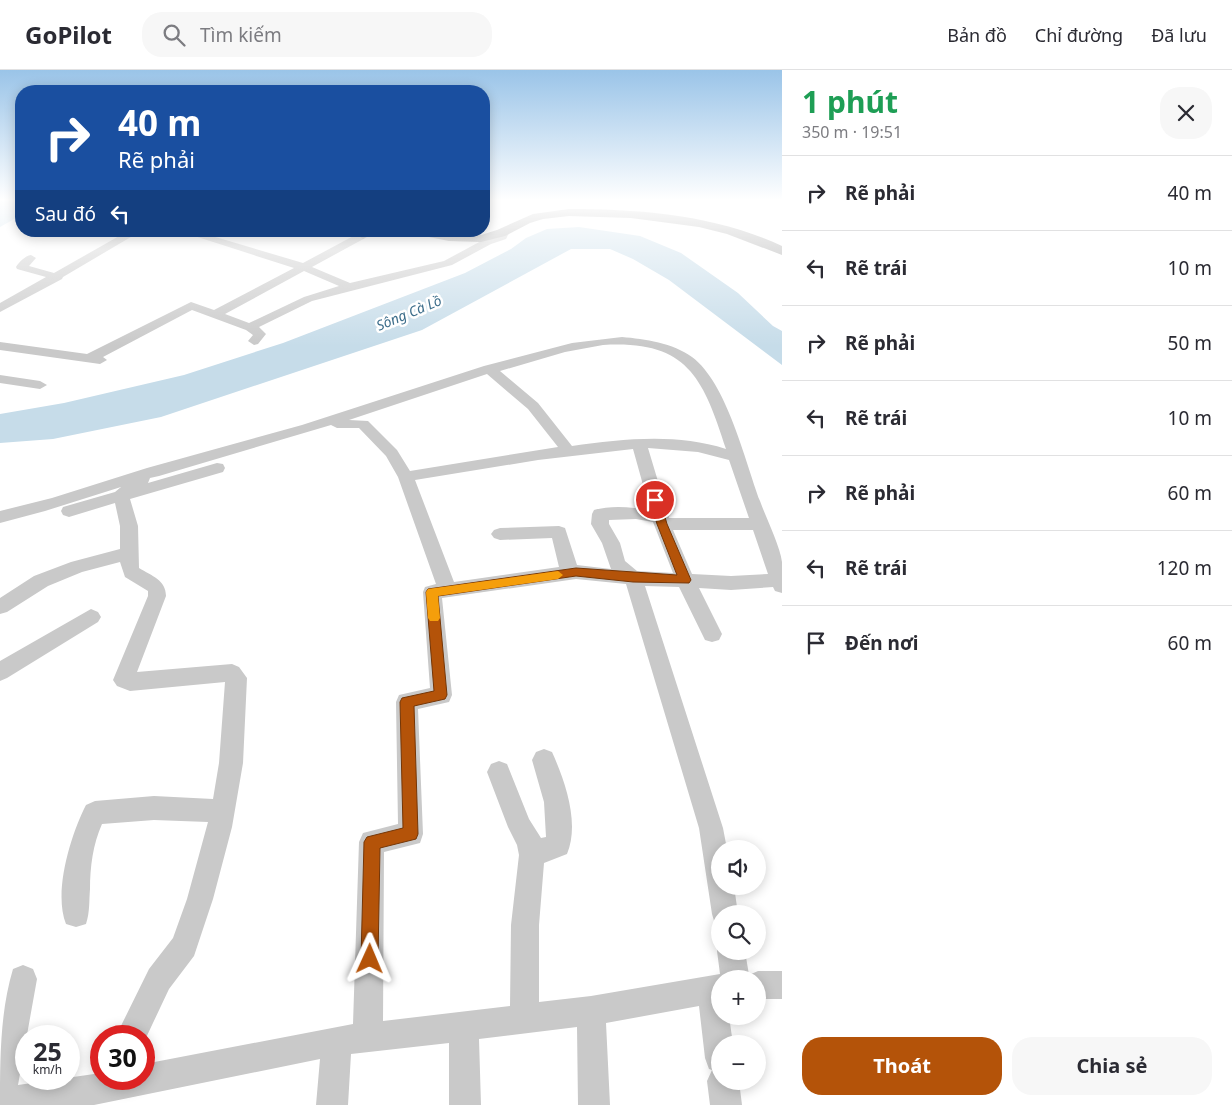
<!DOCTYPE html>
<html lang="vi">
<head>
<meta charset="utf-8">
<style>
	:root { --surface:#fff; --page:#f7f7f7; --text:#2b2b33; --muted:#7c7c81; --line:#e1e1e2; --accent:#b45309 }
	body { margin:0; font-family:"Noto Sans",sans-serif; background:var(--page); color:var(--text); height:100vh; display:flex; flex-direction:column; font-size:19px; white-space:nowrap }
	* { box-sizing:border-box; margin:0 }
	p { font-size:16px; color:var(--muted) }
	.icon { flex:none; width:28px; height:28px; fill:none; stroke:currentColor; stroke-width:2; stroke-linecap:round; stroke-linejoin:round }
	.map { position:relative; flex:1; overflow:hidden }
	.panel { display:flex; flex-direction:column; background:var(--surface); width:450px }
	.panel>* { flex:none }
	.banner { position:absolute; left:15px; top:15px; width:475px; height:152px; border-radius:20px; box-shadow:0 2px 12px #0003; background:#1a4fa0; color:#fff; overflow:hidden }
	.fabs { position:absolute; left:711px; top:770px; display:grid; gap:10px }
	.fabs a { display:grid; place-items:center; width:55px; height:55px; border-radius:50%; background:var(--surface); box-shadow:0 2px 12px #0003; font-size:25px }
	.speed { position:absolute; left:15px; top:955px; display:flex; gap:10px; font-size:25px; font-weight:700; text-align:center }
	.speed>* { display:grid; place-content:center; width:65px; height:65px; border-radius:50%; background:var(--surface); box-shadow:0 2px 12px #0003; line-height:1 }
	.speed small { font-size:12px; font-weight:400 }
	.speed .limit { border:8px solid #d22; background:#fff; color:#111 }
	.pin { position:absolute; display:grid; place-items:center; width:42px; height:42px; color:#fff; margin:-21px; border:2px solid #fff; border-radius:50%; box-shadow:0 1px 5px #0007 }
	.me { position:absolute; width:55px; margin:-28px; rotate:1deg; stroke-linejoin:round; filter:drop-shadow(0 0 4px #0008) }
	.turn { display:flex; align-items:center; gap:18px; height:105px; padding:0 20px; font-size:22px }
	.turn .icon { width:65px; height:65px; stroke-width:2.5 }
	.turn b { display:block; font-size:35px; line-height:42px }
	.then { display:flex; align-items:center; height:48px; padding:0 20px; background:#0003; gap:10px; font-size:19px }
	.round { display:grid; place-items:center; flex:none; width:52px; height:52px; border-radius:20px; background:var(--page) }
	.overview { display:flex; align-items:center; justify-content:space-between; height:85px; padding:0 20px }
	h1 { font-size:30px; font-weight:700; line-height:38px; color:#1e9e55 }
	.primary-button { display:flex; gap:10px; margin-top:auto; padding:10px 20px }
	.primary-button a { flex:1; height:58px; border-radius:20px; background:var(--accent); color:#fff; font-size:20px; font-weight:700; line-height:58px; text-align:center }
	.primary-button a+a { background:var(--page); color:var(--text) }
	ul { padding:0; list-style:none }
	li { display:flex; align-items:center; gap:15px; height:75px; padding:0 20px; border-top:1px solid var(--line) }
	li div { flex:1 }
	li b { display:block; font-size:19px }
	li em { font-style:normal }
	header { display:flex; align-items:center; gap:30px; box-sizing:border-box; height:70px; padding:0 25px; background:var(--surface); border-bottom:1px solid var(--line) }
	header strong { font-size:24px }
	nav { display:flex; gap:28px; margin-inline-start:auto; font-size:18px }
	.search { width:350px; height:45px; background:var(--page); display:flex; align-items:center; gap:12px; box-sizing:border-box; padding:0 18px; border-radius:20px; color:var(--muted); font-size:19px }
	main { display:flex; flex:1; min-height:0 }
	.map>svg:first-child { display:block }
	.water { fill:#c6dce9 }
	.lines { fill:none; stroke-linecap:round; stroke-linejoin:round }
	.minor { fill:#c9c9c9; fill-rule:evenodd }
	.major { fill:#a4a4a4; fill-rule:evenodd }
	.route { fill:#b45309; stroke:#753606 }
	.slow { fill:#f59e0b }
	.labels { text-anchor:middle; stroke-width:5; stroke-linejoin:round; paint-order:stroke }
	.far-water-label { font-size:14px; font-style:italic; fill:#3d6e8b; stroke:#fff }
</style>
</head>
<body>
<header>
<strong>GoPilot</strong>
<div class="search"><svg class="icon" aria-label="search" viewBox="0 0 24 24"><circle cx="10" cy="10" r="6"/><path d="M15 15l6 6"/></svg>Tìm kiếm</div>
<nav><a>Bản đồ</a><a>Chỉ đường</a><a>Đã lưu</a></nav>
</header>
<main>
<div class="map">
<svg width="782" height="1035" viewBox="0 0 782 1035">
	<rect width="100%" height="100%" fill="#fff"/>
	<path class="water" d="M0 131H21V145L0 157Z
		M579 157 640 166 681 183 738 223 773 256 782 261V295L669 210 633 189 610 179H571L422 260 161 347 53 369 0 373V344L64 333 184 305 283 273 465 203 511 179 526 168 547 159Z"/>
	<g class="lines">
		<path class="minor" d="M505 158 510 161 506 169 491 174 452 195 312 231 259 257 266 264 258 274 254 275 248 271 253 265 246 260 192 240 103 287 107 290 100 294 0 280V272L87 284 191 232 214 240 294 198 179 161H195L303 193 359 163H367V167L312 197 350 213 444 191 483 170 498 165 502 159ZM304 201 339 216 304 227 249 253 225 244Z
			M128 161H141L63 207 62 209 0 242V233L46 207 17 199 16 197C19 192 25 186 31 185L36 188 29 196 54 203Z
			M622 267C645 269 673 273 692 287 727 313 745 391 760 431 766 448 780 476 782 492 782 502 782 513 782 523L775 521 773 517 731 520 699 518 722 564 719 570 712 572 705 570 679 517 645 516 723 758 727 779H720V816H734L738 844H720V855L715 854 712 844 699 758 626 514 576 509 442 528 452 625 449 632 418 639 423 764 420 773 384 782 383 951 510 936 511 855 519 785 517 775 508 757 487 702 491 694 499 691 507 694 529 749 541 768 546 767 544 732 532 690 536 682 544 679 552 682C565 711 580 753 567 784L544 793 539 855V932L591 926 720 904 717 881 720 874V881H745L749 905 758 901H782V929H758V909H720V946H729L733 974H720V1011H739L742 1035H710L707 1011 712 1000 709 999 705 988 699 936 606 953 610 1035H578L577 957 479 969 481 1035H449V973L351 984 348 1035H316L320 989 94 1035H0C0 990 0 942 13 899L23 895 33 899 37 909 18 1015 101 1003V1009H144V994L353 954 359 772 363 763 398 754 396 632 399 625 430 618 423 522 425 517 436 514 398 407 386 386 359 358H337L331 355 159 406 150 408 148 413 217 393 223 394 225 398 223 402 130 429 138 456 139 498C152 506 166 510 166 526L137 602 232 594 239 597 247 608 243 693 232 757 213 829 194 886 169 919 144 972V966H116L149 899 173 868 187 829 208 752 154 750 102 754C93 774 90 797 90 819 89 831 90 842 86 854L76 857 66 854C53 822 71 764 86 735L95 731 154 726 213 729 219 693 225 612 130 621 117 616 113 610 148 526V521L125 507 120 492 82 502 48 516 7 542 0 544V528L34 506 71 492 120 479V456L115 433 69 447 63 445 61 441 63 437 115 422 121 417 45 441 0 453V441L52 428 147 398 302 355 484 296 572 273ZM603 275C687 270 703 307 726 379 676 363 623 369 572 376L538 333 500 301 565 282ZM487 304 528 339 558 377 410 401 397 380 368 351 349 350ZM648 378 698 382 729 390 749 448H669ZM633 379 650 440C632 437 611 435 594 440L592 444 591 454 602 473 611 499 577 495 565 458 559 456 500 458 494 460 491 464 494 468 500 470 552 468 559 497 454 512 415 410 538 390ZM636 449 653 452 673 503 637 501 625 491 620 473 609 454V450ZM673 460H753L768 504 731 506 692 504Z
			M0 305 40 311 47 315 40 319 0 313Z
			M91 539 98 542 101 547 98 552 7 608 0 611V591Z"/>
		<path class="major" d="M569 139C640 139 716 145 782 176V185L727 164 699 157 631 148 569 146 543 149 530 153 505 166 481 172 449 171 414 164 412 161 481 165 497 160 533 144Z
			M360 161H376L363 169 357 165Z"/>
	</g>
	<linearGradient id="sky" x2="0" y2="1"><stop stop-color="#9ac4e8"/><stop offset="0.47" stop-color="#fff"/><stop offset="1" stop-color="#fff" stop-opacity="0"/></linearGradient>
	<rect width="782" height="276" fill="url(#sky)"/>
	<path class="route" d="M655 426 660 430 667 454 691 510 689 513 633 512 576 506 438 526 447 625 445 629 414 636 418 764 416 769 380 778 378 889 376 895 370 898 364 895 361 889 364 772 367 767 403 758 400 632 402 628 434 621 426 522 428 519 576 498 677 505 657 454 650 430Z"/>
	<path class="slow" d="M558 501 563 505 558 509 438 526 440 548 438 551H430L428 548 426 522 428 519Z"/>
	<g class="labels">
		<g class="far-water-label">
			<text transform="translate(409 243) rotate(-23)" y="5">Sông Cà Lồ</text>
		</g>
	</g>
</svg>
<div class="fabs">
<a><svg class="icon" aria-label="sound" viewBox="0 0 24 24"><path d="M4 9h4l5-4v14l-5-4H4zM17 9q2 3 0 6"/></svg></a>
<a><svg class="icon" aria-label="search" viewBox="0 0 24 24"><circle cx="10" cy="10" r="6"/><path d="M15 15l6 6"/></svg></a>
<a>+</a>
<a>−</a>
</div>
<div class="speed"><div>25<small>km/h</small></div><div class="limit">30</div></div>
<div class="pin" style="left:655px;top:430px;background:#d93025"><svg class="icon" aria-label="arrive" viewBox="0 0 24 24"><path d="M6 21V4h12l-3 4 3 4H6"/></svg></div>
<svg class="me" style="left:370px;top:889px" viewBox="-20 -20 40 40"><path d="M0-17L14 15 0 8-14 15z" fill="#b45309" stroke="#fff" stroke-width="4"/></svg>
<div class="banner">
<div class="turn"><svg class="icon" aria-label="right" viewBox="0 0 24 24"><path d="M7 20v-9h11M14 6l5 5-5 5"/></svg><div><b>40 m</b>Rẽ phải</div></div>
<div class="then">Sau đó<svg class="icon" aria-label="left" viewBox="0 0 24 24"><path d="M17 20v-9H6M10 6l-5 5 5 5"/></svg></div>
</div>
</div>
<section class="panel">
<div class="overview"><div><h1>1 phút</h1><p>350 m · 19:51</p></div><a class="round"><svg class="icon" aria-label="close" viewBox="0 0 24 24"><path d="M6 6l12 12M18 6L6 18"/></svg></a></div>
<ul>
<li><svg class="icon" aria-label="right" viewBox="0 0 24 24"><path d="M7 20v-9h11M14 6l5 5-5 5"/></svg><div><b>Rẽ phải</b></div><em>40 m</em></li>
<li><svg class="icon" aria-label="left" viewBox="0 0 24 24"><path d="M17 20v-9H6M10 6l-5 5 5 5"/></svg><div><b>Rẽ trái</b></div><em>10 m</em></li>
<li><svg class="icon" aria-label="right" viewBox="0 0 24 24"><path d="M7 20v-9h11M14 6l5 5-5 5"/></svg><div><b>Rẽ phải</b></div><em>50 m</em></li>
<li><svg class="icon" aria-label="left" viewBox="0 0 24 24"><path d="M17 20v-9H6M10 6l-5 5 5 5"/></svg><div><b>Rẽ trái</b></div><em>10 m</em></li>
<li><svg class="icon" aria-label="right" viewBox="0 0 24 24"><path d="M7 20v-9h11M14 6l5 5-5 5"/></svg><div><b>Rẽ phải</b></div><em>60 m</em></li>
<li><svg class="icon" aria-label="left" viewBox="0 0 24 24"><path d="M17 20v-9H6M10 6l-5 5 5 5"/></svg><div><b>Rẽ trái</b></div><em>120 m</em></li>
<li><svg class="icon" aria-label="arrive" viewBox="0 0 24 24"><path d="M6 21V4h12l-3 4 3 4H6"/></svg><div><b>Đến nơi</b></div><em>60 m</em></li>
</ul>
<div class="primary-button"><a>Thoát</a><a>Chia sẻ</a></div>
</section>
</main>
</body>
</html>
